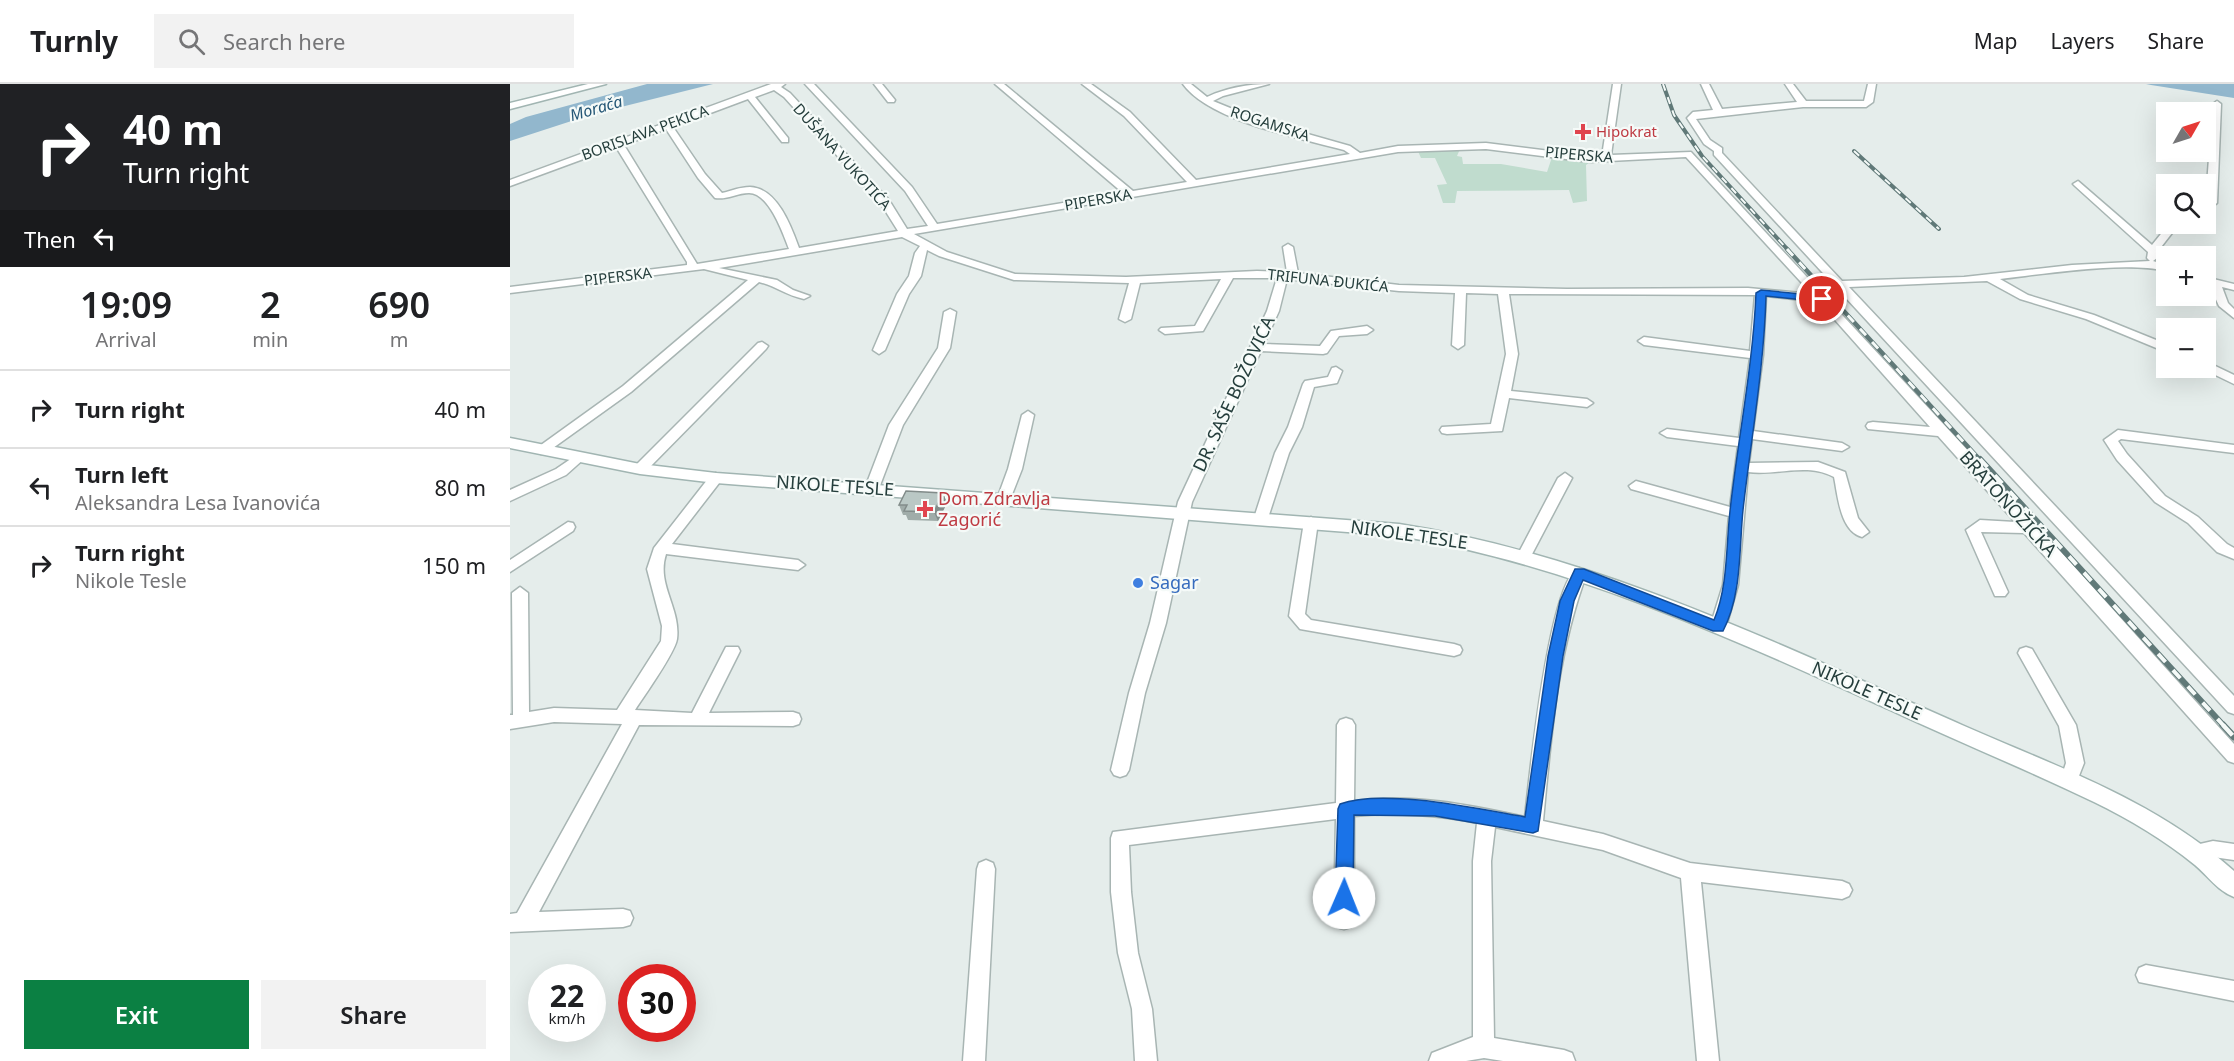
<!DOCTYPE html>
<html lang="en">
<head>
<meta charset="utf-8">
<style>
	:root { --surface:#fff; --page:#f2f2f2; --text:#202124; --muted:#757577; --line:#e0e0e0; --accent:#0b8043 }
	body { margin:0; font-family:"Noto Sans",sans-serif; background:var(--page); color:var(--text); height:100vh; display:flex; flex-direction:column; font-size:22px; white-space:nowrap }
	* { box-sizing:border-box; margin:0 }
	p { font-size:20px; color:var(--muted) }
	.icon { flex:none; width:33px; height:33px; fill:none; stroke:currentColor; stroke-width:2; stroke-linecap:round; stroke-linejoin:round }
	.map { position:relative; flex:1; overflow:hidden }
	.details { display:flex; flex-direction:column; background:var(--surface); width:510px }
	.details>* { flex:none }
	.guide { background:#202124; color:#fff; overflow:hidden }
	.needle { width:39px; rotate:51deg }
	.buttons { position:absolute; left:1646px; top:18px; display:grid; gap:12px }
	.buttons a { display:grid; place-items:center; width:60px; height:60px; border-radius:0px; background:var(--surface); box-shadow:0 6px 24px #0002; font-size:30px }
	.speed { position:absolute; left:18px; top:880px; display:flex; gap:12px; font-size:30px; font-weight:700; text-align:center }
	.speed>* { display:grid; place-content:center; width:78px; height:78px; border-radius:50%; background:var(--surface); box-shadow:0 6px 24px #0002; line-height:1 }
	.speed small { font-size:15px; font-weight:400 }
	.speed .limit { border:9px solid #d22; background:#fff; color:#111 }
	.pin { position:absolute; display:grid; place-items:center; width:51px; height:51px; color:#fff; margin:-26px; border:3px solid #fff; border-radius:50%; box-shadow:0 2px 6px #0007 }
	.me { position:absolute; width:66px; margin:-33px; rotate:1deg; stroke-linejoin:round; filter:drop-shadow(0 0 4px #0008) }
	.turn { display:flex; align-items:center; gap:21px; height:126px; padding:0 24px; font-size:27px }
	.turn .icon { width:78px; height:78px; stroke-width:2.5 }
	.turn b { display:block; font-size:42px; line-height:51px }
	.then { display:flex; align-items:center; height:57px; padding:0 24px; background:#0003; gap:12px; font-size:22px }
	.eta { display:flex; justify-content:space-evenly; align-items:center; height:102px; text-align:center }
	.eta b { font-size:36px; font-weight:600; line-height:42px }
	.cta { display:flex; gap:12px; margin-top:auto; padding:12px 24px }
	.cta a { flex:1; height:69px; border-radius:0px; background:var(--accent); color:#fff; font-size:24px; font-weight:600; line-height:69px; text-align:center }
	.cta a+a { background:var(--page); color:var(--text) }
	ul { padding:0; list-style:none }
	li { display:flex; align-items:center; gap:18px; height:78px; padding:0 24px; border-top:2px solid var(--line) }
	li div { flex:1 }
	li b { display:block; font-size:22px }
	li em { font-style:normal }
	header { display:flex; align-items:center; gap:36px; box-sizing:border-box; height:84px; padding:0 30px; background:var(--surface); border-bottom:2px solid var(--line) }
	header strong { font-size:28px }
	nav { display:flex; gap:33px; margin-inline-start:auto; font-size:21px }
	.search { width:420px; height:54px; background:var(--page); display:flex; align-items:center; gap:15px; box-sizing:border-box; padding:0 21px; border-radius:0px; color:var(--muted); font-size:22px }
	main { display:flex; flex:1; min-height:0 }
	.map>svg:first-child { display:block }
	.green { fill:#c0dcce }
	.water { fill:#92b7cd }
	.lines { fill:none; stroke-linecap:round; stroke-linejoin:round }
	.street-casing { stroke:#a8b5b3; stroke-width:3 }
	.secondary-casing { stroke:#a1b5b2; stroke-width:3 }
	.street { fill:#fff; fill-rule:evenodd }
	.secondary { fill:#fff; fill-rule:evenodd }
	.rail-far3-casing { stroke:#607978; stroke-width:4 }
	.rail-far2-casing { stroke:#607978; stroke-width:4.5 }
	.rail-far1-casing { stroke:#607978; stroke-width:6 }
	.rail-casing { stroke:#607978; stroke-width:7 }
	.rail-far3 { stroke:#f5faf8; stroke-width:2; stroke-dasharray:7; stroke-linecap:butt }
	.rail-far2 { stroke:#f5faf8; stroke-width:3; stroke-dasharray:9; stroke-linecap:butt }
	.rail-far1 { stroke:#f5faf8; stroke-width:4; stroke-dasharray:11; stroke-linecap:butt }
	.rail { stroke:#f5faf8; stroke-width:4.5; stroke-dasharray:14; stroke-linecap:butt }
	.wall { fill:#a0aca9 }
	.shaded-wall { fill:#828c8a }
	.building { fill:#bac8c5; stroke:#828c8a; stroke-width:1.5 }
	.route { fill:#1a73e8; stroke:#114b97; stroke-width:1.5 }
	.health-dot { fill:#e0444e; stroke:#f5faf8; stroke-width:2 }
	.shop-dot { fill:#3f7fe0; stroke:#f5faf8; stroke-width:2 }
	.labels { text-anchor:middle; stroke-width:4.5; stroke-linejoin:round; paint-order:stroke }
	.far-street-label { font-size:15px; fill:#253e3c; stroke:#f5faf8 }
	.far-health-label { font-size:15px; fill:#be3a42; stroke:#f5faf8; text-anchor:start }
	.far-water-label { font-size:16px; font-style:italic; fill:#245675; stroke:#f5faf8 }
	.street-label { font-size:18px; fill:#253e3c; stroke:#f5faf8 }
	.health-label { font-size:18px; fill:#be3a42; stroke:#f5faf8; text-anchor:start }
	.shop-label { font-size:18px; fill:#366cbe; stroke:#f5faf8; text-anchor:start }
</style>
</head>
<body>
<header>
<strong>Turnly</strong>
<div class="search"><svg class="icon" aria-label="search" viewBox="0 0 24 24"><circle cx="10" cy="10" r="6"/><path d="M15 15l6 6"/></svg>Search here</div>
<nav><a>Map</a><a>Layers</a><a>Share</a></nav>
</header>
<main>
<section class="details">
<div class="guide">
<div class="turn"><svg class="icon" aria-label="right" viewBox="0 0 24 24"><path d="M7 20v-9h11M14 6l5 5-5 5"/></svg><div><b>40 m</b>Turn right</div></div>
<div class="then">Then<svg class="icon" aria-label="left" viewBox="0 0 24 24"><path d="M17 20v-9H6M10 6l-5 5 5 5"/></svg></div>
</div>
<div class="eta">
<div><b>19:09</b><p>Arrival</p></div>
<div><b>2</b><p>min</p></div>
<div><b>690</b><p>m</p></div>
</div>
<ul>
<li><svg class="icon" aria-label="right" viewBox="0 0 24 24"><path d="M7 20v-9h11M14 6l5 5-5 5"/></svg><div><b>Turn right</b></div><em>40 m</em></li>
<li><svg class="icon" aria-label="left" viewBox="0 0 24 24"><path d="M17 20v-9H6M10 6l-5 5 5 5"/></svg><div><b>Turn left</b><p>Aleksandra Lesa Ivanovića</p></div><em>80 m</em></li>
<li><svg class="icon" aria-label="right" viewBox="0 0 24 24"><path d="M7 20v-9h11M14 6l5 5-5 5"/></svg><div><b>Turn right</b><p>Nikole Tesle</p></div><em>150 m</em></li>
</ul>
<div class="cta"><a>Exit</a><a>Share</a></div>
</section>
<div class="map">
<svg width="1724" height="977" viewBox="0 0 1724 977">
	<rect width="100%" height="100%" fill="#e5edeb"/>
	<path class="green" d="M907 65H950L947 72 952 73 953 80H991L1037 88 1042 73 1080 78 1076 81 1077 117 1063 119 1059 106 947 107 945 119H933L927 101 937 100 925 74H911Z"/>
	<path class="water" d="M137 0H203L83 30 0 57V40L16 33Z
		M1636 0H1724V14L1641 1Z"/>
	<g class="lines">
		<g class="street-casing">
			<path id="street" d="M261 0H275L271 3 280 9 379 116 397 145 418 142 395 107 295 0H304L402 103 427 140 613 109 485 0H494L623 107 677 98 614 32 572 0H581L620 28 686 96 840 70 834 66C789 54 700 37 673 0H681L697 13C716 4 738 0 759 0L713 12 703 17 752 37 840 62 850 69 888 62 976 59 1080 72H1092L1103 0H1111L1101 71 1181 68 1526 440 1724 660V679L1718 677 1514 449 1471 448 1498 508 1495 512H1485L1456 446 1470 436 1505 438 1428 352 1358 345 1356 342 1358 339 1363 338 1420 343 1309 218 1256 212 1253 271 1243 347 1332 359 1339 363 1332 367 1242 355 1239 379 1308 378 1335 388 1348 434 1359 448 1352 453C1330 447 1328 412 1324 393 1297 378 1267 392 1238 388L1228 501 1216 543 1214 547H1202L1200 543 1213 501 1219 432 1121 405 1119 402 1126 397 1220 423 1228 362 1157 353 1150 349 1157 345 1229 354 1240 274 1134 261 1128 257 1134 253 1240 267 1245 211 999 210 1008 270 1001 307 1077 315 1083 319 1077 323 999 314 992 347 937 350 932 349 930 346 932 343 981 340 996 270 988 210 956 209 954 261 948 265 942 261 945 209 889 207 777 195 769 227 754 260 810 262 821 247 857 242 863 246 857 250 829 252 817 269 813 270 751 267 682 418 656 539 635 609 619 686 616 691 610 693 604 691 601 686 619 609 640 539 668 418 757 227 767 194H723L693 247 655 250 649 246 651 244 685 242 711 195 630 199 621 235 615 238 609 235 619 199 504 196 429 172 417 166 411 192 399 210 375 266 369 270 363 266 387 210 399 192 405 169 410 162 392 153 209 184 267 196 283 206 300 212 294 215C275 211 266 202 249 198L121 308 36 369 31 370 24 366 113 302 238 196 194 185 0 209V203L177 181V178L106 63 0 102V96ZM264 6 274 13 371 120 388 147 289 164C281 142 267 104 240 103 230 103 221 107 212 109L195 90 163 43 238 15 272 58H278V54L245 13ZM156 45 188 94 205 114C217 116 227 109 239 109 259 109 273 149 279 165L187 180 114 61ZM976 65 1080 78 1176 73 1302 210 1238 204 1057 205 889 201 788 189 783 163 778 160 773 163 777 188 747 187 616 193 505 190 437 168 404 150 888 68Z
				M364 0H372L385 16 384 18H378Z
				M1191 0H1199L1212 25 1287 18 1275 0H1283L1296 17H1354L1358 0H1366L1363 18 1356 23H1293L1186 35 1200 56 1212 64V69L1332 197 1454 193 1562 181 1640 177 1637 174 1638 168 1565 102 1563 100 1568 97 1642 161 1659 140H1669L1648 167 1647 174 1643 177 1656 181V187C1614 177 1535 190 1490 195L1518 211 1584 231 1656 260V268L1576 235 1510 215 1477 197 1339 203 1724 612V630L1718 628 1204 71V67L1194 60 1177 34 1183 28 1203 26Z
				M1707 17 1711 20 1707 119 1695 128 1703 20Z
				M1695 193 1724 200V206L1712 203 1718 219 1724 225V234L1709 222 1699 200 1695 199Z
				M440 225 446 228 440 264 393 341 369 404 362 409 357 407 355 404 379 341 428 264 434 228Z
				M252 258 258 262 256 265 135 388H125L123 385 125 382 248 259Z
				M1695 277 1724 291V300L1691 284H1695Z
				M826 283 832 287 827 299 804 303 792 343 779 369 758 434 756 437H746L744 434 765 369 778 343 793 300 795 297 818 293 822 284Z
				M518 327 524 331 512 385 499 418H489L487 415 498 385 512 331Z
				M1608 346 1724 361V369L1611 355 1608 357 1617 370 1655 412 1688 433 1717 460 1724 464V475L1707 468 1678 439 1645 418 1607 376 1594 356Z
				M68 370 75 374 56 391 0 417V406L46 385Z
				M206 389 213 394 162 460 288 476 295 481 288 486 156 470C146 501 171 524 167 555 165 569 134 612 125 626L182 629 216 563H228L230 567 199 629 283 628 289 630 291 635 289 640 283 642 129 641 29 828 113 825 120 827 123 834 120 841 113 843 0 848V830L7 829 112 640 44 638 0 645V631H3L2 509 10 503 18 509 19 628 44 624 107 626 151 557 152 542 137 485 144 464 201 391Z
				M1055 389 1062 394 1021 472 1019 476H1009L1007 472 1048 394Z
				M801 433 808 438 795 530 801 536 944 560 950 562 952 566 950 570 944 572 790 545 779 532 794 438Z
				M58 438 63 439 65 443 63 447 0 488V476Z
				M1069 484 1077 489C1047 569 1041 653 1033 737L1093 750 1180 779 1332 797 1339 800 1342 806 1339 812 1332 815 1191 798 1209 977H1187L1171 794 1093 766 985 743 981 777 984 954 1054 966 1062 969 1065 977H993L974 974 956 977H919L922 969 963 953V777L967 739C931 731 881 728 844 732V836L841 843 834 845 827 843 824 836 826 735 619 761 621 808 628 869 642 925 647 977H625L622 925 608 869 601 808V754L603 748 826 719 827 641 830 636 836 634 842 636 845 641 844 717C901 709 960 721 1015 733 1019 697 1039 493 1069 484Z
				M1516 563 1522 565 1566 641 1574 679 1565 702 1559 705 1553 702 1550 697 1556 679 1549 642 1508 569 1510 565Z
				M1703 757 1724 760V776L1703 773 1688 776 1681 774 1679 768 1681 762Z
				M476 776 483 779 485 785 475 977H453L467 785 469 779Z
				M1636 881 1724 897V917L1629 898 1626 891 1629 884Z"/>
		</g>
		<g class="secondary-casing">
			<path id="secondary" d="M78 0H96L0 25V19Z
				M0 354 130 380 206 389 889 440C1087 471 1270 561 1452 641 1547 683 1645 716 1724 787V813C1708 807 1698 792 1685 781 1654 756 1619 735 1584 718 1516 685 1446 657 1378 625 1221 554 1060 480 889 452L206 399 130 390 0 364Z"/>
		</g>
		<use href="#street" class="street"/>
		<use href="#secondary" class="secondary"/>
		<g class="rail-far3-casing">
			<path id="rail-far3" d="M1153 0 1164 31 1192 72 1279 167
				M1344 67 1429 145"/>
		</g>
		<g class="rail-far2-casing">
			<path id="rail-far2" d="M1277 165 1471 377"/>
		</g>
		<g class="rail-far1-casing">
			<path id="rail-far1" d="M1470 375 1714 642"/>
		</g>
		<g class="rail-casing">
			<path id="rail" d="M1713 641 1724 653"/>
		</g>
		<use href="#rail-far3" class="rail-far3"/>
		<use href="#rail-far2" class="rail-far2"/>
		<use href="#rail-far1" class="rail-far1"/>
		<use href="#rail" class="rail"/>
	</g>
	<path class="wall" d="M433 409 437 419 428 437 398 436 396 431H393L389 421Z"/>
	<path class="shaded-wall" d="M433 409 437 419 428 437 424 428Z"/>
	<path class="building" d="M396 407 433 409 424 428 394 427 397 421H389Z"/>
	<path class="route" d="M1251 206 1312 212 1318 215 1312 218 1256 212C1254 284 1241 355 1233 426 1229 465 1232 511 1213 547H1203L1073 496 1064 517 1053 572 1028 747 1023 749 925 732 844 731 843 814 840 820 834 822 828 820 825 814 828 725 830 720C873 704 969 725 1015 733L1038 572 1050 517 1065 485H1074L1204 536C1218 503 1216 462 1220 427 1228 354 1243 282 1246 209Z"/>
	<g class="health-dot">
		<path d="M1070 39h6v6h6v6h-6v6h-6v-6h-6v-6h6z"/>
		<path d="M412 416h6v6h6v6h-6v6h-6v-6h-6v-6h6z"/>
	</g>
	<circle class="shop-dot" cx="628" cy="499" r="6"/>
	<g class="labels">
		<g class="far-street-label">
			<text transform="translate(760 40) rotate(18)" y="5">ROGAMSKA</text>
			<text transform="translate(135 49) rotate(-20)" y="5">BORISLAVA PEKICA</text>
			<text transform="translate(1069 71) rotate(5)" y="5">PIPERSKA</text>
			<text transform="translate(332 73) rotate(48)" y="5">DUŠANA VUKOTIĆA</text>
			<text transform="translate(588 116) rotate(-10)" y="5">PIPERSKA</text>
			<text transform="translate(108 193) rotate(-7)" y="5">PIPERSKA</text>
			<text transform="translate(818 197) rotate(6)" y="5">TRIFUNA ĐUKIĆA</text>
		</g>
		<g class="far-health-label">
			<text x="1086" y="53">Hipokrat</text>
		</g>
		<g class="far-water-label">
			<text transform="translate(86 24) rotate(-16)" y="6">Morača</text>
		</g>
		<g class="street-label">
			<text transform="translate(724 310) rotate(-65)" y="6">DR. SAŠE BOŽOVIĆA</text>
			<text transform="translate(325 402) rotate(4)" y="6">NIKOLE TESLE</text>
			<text transform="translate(1498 420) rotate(48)" y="6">BRATONOŽIĆKA</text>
			<text transform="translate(899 451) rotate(8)" y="6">NIKOLE TESLE</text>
			<text transform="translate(1357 607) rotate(24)" y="6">NIKOLE TESLE</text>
		</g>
		<g class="health-label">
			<text x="428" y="421">Dom Zdravlja<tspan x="428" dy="21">Zagorić</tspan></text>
		</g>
		<g class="shop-label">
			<text x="640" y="505">Sagar</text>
		</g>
	</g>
</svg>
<div class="buttons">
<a><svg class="needle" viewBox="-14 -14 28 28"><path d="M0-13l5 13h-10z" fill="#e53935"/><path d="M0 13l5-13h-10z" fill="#757577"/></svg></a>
<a><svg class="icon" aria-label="search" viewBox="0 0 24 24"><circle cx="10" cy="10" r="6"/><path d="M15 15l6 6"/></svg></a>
<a>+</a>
<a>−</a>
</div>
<div class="speed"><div>22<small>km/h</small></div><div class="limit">30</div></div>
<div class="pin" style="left:1312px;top:215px;background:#d93025"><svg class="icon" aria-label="arrive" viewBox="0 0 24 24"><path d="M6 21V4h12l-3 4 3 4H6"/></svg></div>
<svg class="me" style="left:834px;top:814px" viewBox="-20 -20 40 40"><circle r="19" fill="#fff"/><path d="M0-13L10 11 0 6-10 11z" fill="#1a73e8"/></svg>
</div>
</main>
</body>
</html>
